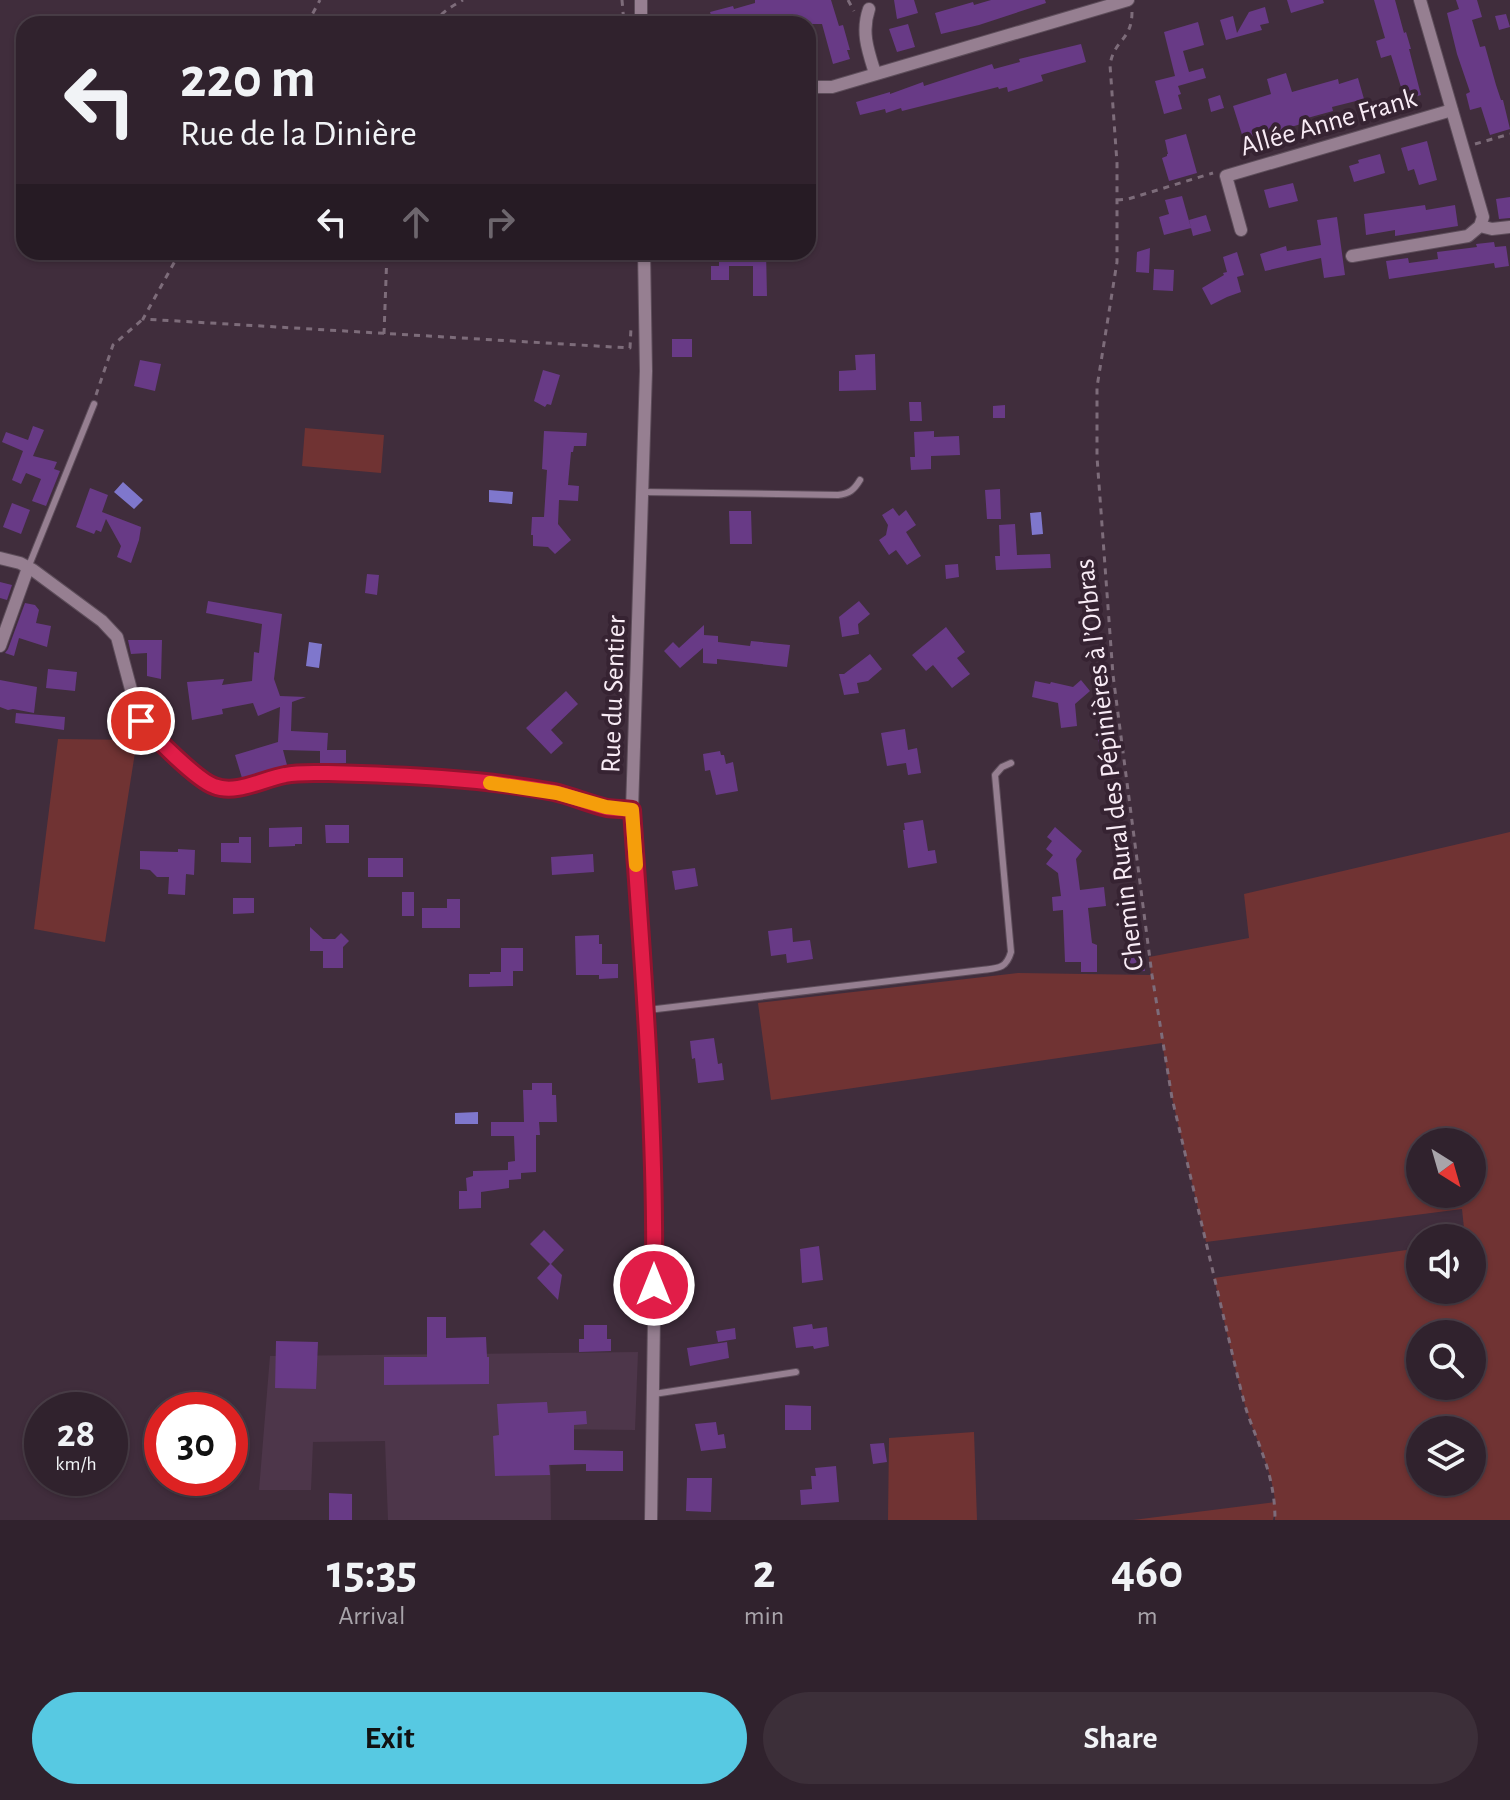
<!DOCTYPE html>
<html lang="en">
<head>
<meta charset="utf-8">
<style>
	:root { --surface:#30222d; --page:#3c2f39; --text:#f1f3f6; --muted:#a8a4aa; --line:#4b3f49; --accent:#57c9e2 }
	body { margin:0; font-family:"Alegreya Sans",sans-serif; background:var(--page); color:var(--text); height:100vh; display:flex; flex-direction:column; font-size:30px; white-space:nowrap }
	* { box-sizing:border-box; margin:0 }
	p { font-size:26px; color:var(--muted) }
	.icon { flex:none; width:44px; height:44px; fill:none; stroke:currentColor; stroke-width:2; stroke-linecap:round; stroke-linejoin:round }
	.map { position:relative; height:1520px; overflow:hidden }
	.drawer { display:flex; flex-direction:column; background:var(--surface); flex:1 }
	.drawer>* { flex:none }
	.guide { position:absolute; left:16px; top:16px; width:800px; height:244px; border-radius:24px; box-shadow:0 2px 6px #0004,0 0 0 2px var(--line); background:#30222d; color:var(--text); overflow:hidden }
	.needle { width:52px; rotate:143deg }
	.tools { position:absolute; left:1406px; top:1128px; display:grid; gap:16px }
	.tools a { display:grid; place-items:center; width:80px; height:80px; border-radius:50%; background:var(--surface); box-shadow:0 2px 6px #0004,0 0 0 2px var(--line); font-size:40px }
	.speed { position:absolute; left:24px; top:1392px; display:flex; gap:16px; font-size:40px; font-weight:700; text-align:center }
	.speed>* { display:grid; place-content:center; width:104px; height:104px; border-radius:50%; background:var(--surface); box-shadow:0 2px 6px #0004,0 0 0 2px var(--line); line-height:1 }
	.speed small { font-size:20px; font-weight:400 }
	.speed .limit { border:12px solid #d22; background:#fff; color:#111 }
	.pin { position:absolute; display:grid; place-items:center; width:68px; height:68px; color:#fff; margin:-34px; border:4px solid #fff; border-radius:50%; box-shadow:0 2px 8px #0007 }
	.me { position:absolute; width:88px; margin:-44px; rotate:0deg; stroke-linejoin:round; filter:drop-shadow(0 0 6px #0008) }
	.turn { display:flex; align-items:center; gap:28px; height:168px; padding:0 32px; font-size:36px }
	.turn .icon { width:104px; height:104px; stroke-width:2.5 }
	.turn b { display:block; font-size:56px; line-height:68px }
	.lanes { display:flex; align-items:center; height:76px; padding:0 32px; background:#0003; justify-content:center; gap:40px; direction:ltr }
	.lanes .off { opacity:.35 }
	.eta { display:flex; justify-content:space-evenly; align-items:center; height:136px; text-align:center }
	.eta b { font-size:48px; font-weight:600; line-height:56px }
	.primary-button { display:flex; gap:16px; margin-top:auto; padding:16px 32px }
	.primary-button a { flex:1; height:92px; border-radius:48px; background:var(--accent); color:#111; font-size:32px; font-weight:600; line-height:92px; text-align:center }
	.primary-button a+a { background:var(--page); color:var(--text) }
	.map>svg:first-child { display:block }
	.built { fill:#4d364a }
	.green { fill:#703333; fill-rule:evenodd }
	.water { fill:#7f77cc }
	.building { fill:#683a86 }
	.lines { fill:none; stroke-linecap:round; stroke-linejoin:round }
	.service-casing { stroke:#5d4d5a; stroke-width:8 }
	.minor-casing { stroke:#5d4d5a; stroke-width:14 }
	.path { stroke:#7d6c7a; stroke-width:3; stroke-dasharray:6 6; stroke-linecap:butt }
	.service { stroke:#967f91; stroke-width:6 }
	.minor { stroke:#967f91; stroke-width:12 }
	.route-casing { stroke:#92132f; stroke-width:20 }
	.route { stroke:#e11d48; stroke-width:14 }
	.slow { stroke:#f59e0b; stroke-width:14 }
	.labels { text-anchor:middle; stroke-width:8; stroke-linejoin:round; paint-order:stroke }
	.street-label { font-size:28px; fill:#f8ebf5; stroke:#362332 }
</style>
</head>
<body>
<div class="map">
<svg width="1510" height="1520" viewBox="0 0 1510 1520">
	<rect width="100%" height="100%" fill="#402d3c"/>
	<path class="built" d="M638 1352 635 1430 550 1429 551 1520H388L385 1441 313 1442 311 1490H259L270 1356Z"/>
	<path class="green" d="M305 428 384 435 381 473 302 466Z
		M58 739 137 740 105 942 34 929Z
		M1510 832V1520H1275V1510L1273 1520H1133L1275 1502C1272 1470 1257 1442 1247 1412 1234 1368 1225 1322 1214 1278L1420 1248V1290H1472V1238H1465L1462 1209 1206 1242 1172 1098 1162 1043 771 1100 758 1003 1018 973 1151 975 1149 957 1249 938 1244 894ZM1420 1142H1472V1194H1420ZM1420 1334H1472V1386H1420ZM1420 1430H1472V1482H1420Z
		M974 1432 977 1520H888L889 1438Z"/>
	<path class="water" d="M123 482 143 500 134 509 114 492Z
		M489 490 513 492 512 504 489 502Z
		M1041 512 1043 534 1032 535 1030 513Z
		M309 642 322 644 319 668 306 666Z
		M478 1112V1124H455V1113Z"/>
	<path class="building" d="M755 0H831L839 26 843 25 850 50H847L850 59 833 64 822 24H714L710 12 733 6 734 9 755 3Z
		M894 0H914L918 13 897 19Z
		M991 0H1045L1046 3 979 25 941 34 935 13 973 2 974 5Z
		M1287 0H1323L1324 3 1291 13Z
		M1374 0H1395L1404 33 1406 32 1411 49H1409L1421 95 1405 100 1391 55 1381 58 1376 41 1385 38Z
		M1456 0H1477L1482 17 1472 20 1480 47 1485 46 1496 85 1501 100H1503L1510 129 1490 135 1481 107 1470 110 1466 94 1470 92 1457 54 1447 13 1459 9Z
		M1265 7 1269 23 1260 25 1262 30 1226 40 1220 20 1233 16 1237 33 1249 12Z
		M1506 14 1510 27 1499 30 1495 16Z
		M1198 22 1204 45 1183 51 1189 72 1203 68 1206 78 1178 86 1181 94 1178 95 1182 109 1164 114 1155 81 1175 76 1164 32Z
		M908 24 915 47 897 52 889 29Z
		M1081 44 1086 62 1041 75 1043 81 1008 92 1007 87 999 89 998 87 902 111 901 108 886 113 885 109 860 115 856 102 890 92V94L923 82 924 86 992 64 994 69 1020 62 1019 59Z
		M1286 73 1292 92 1338 79 1339 84 1358 78 1364 99 1332 107 1333 111 1300 120 1301 124 1244 141 1233 106 1271 94 1267 79Z
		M1220 95 1224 108 1211 112 1208 99Z
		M1186 134 1197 173 1169 181 1162 158 1167 156V154H1168L1165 140Z
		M1427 141 1437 180 1419 185 1414 169 1408 171 1401 148Z
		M1380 154 1385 173 1354 182 1349 166 1359 163 1358 160Z
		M1293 183 1298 201 1269 208 1264 190Z
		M1182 196 1191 228 1164 235 1159 217 1169 214 1165 200Z
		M1510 197V218L1499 219 1496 199Z
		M1425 205 1426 210 1455 205 1458 226 1395 236V230L1366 235 1364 214Z
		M1206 215 1211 231 1193 236 1189 220Z
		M1337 217 1345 275 1324 278 1321 258 1265 271 1260 254 1286 246 1287 251 1321 245 1317 220Z
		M1494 242 1495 247 1506 246 1509 266 1495 268 1494 263 1389 279 1386 261 1408 258 1409 263 1438 259 1437 252 1477 247 1476 244Z
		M1150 248 1149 273 1136 272 1137 252Z
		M719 252H766L767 296H753V266H724H729V280H711V266H719Z
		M1237 252 1244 275 1237 277 1241 292 1227 297 1211 305 1202 288 1224 275 1223 273 1227 272 1223 257Z
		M1154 269 1174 270 1173 291 1153 290Z
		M672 339H692V357H672Z
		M875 354 876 390 839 391V371L856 370 855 355Z
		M140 360 161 364 155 391 134 386Z
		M543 370 560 375 551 405 547 404 545 407 534 401Z
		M909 402H921L922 421H910Z
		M1005 405V418H993V406Z
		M33 426 44 430 33 456 57 462 54 469 60 471 46 506 32 501 41 479 26 473 21 484 12 480 23 451 2 442 6 432 28 440Z
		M544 431 587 433 586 446H574L573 452H571L568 485 579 486 578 501 559 500 558 524 571 540 555 554 548 547 533 546V535H531L532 517H544L547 470 542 469Z
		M934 431V437L959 436 960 455 931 456V469L911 470 910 457H915L914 432Z
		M90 488 108 495 102 512 141 527 139 540 131 563 117 557 121 546 106 519 101 532 96 530 94 534 76 527Z
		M1000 489 1001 519H987L985 490Z
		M12 503 30 510 21 534 3 527Z
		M893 508 899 516 906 510 916 525 906 532 921 556 907 565 896 550 889 555 879 540 886 535 888 525 882 515Z
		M729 511H751L752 544H730Z
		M1015 524 1017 555 1050 554 1051 568 996 570 995 556H1000L999 525Z
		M958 564 959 577 946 579 945 565Z
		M367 574 379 575 377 595 365 593Z
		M0 582 12 585 7 600 0 598Z
		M1099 600 1100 613 1089 614 1087 601Z
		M208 601 282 614 274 679 280 696 306 697 292 702 291 731 328 733 327 750H346V763L320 764V751L283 750 287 765 242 778 235 755 278 742 280 707 258 716 253 703 222 709 223 714 192 720 187 682 224 679 222 685 252 681 254 652 259 653 262 624 206 613Z
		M859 601 870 614 858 624 859 634 842 637 839 617Z
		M25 603 35 605 39 610 36 623 51 626 47 647 19 638 14 656 5 653 8 649Z
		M704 625V635L718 636V642L750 646 751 641 790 645 787 667 717 659V664L703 663V648L680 668 664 651 673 642 679 648Z
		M946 627 965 652 957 658 970 674 952 688 933 665 926 671 912 655Z
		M128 640H162L161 679 147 676V653L131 654Z
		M870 654 882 669 868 681 857 683 859 693 844 695 839 674H844Z
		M48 669 77 672 75 691 46 688Z
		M0 680 37 687 34 713 13 709 8 710 0 707Z
		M1081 680 1090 691 1075 704 1077 726 1061 728 1058 703 1032 697 1035 681 1050 684 1051 682 1073 687Z
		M566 691 578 704 551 730 563 743 551 754 526 728Z
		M16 713 65 717 64 730 15 723Z
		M905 729 908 750 917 748 921 773 908 775 906 763 887 766 881 733Z
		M1115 736 1118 759 1101 760 1098 738Z
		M720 751 721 755H724L726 764 733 762 738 791 716 795 710 770 705 771 703 754Z
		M923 820 928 851 935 850 937 863 908 868 903 830H905L904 823Z
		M325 825H349V843H326Z
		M302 827V844H295V846L269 847V828Z
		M1055 827 1082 851 1076 859 1080 890 1104 887 1106 906 1088 908 1092 943 1097 945V972H1081V962H1065L1063 910 1053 911 1052 897 1061 896 1058 873 1046 864 1053 855 1046 849 1052 841 1047 837Z
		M239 837H251V863L221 862V843H239Z
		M178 849 195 850 194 875 186 874 185 895 168 894 169 877H157L150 870 140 869V851L178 852Z
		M593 854 594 872 552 875 551 857Z
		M368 858H403V877H368Z
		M695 868 698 886 675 890 672 871Z
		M402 892H414V916H402Z
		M233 898H254V913L233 914Z
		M447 899H460V928H422V908H447Z
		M310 927 323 939H335L341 933 349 941 343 947V968H323V951H310Z
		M792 928 793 942 810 940 813 959 787 963 786 954 771 956 768 931Z
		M599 935V944H602V964H618V978L599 979V975H576L575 936Z
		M501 948H523V971H513V986L469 987V974H490V972H501Z
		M1129 952H1142L1145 971 1130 972Z
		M714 1038 718 1064 722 1063 724 1080 698 1083 695 1058 692 1059 690 1041Z
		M532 1083H552V1095H556L557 1122H539L540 1135H536V1172L521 1173V1179L509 1180V1188L481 1192V1208L459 1209V1191H467L466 1178 473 1176V1171L508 1170V1162L515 1161 514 1136H491V1122H524L523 1090H532Z
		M544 1230 564 1250 551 1264 562 1275 558 1300 537 1278 550 1264 530 1244Z
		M819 1246 823 1280 802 1283 800 1249Z
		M427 1317H446V1338L486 1337 487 1357H489V1384L384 1385V1357H427Z
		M812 1324 813 1329 827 1327 829 1346 814 1349 813 1346 796 1348 793 1327Z
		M584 1325H607V1339H611V1351L579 1352V1339H584Z
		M735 1328 736 1339 718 1342 716 1331Z
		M276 1341 318 1342 316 1389 275 1388Z
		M727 1342 729 1358 690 1366 687 1348Z
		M547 1402 548 1413 586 1411 587 1424 574 1425V1450L623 1451V1471H586V1464L549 1465 550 1475 495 1476 493 1436 499 1435 497 1404Z
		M785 1405 811 1406V1430H785Z
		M716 1422 718 1435 724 1434 726 1448 701 1451 695 1424Z
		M884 1443 887 1462 873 1464 870 1444Z
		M836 1466 839 1502 801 1505 800 1490 812 1489 811 1476H816L815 1468Z
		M687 1478H712L711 1512 686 1511Z
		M329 1493 352 1494V1520H329Z"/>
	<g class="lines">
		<g class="service-casing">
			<path id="service" d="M642 492 838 495C849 494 854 490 860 480
				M28 568 94 404
				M648 1010 982 970C998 968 1006 969 1011 952L995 775 1002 767 1011 763
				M654 1394 796 1372"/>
		</g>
		<g class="minor-casing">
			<path id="minor" d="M641 0V24
				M869 9C861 32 868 51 875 73
				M808 81 816 87H832L1128 0
				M1480 226 1492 229 1510 227
				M1241 230 1226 176 1452 110
				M644 252 646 371 632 810 648 1020 652 1120 655 1252 651 1520
				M1352 256 1468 236 1480 226 1483 217 1420 0
				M0 558 20 563 33 570 102 621 117 637 137 712C145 730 197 781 216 787 241 795 278 774 305 773 325 772 346 774 366 774 429 776 493 780 555 792 573 796 590 804 608 807 615 809 624 809 632 810
				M0 646 28 568"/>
		</g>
		<path class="path" d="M622 0 624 24
			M848 0 854 11
			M1132 12C1132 41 1114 39 1110 65L1117 163V262L1097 387V457L1113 675 1152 975 1172 1098 1238 1378C1241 1390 1244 1403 1248 1415 1262 1453 1275 1479 1275 1520
			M307 24 320 0
			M434 24C440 13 452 6 463 0
			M1475 144 1510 134
			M1117 200 1128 199 1213 173
			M180 252 143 319 630 348 631 328
			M384 334 387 252
			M96 395 113 345 143 319"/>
		<use href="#service" class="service"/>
		<use href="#minor" class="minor"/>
	</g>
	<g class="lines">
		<g class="route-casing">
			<path id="route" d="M141 721C153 736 197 780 214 786 236 795 263 779 285 775 299 772 314 773 328 773 404 775 479 778 554 792 572 796 589 804 607 808 615 809 624 809 632 810 643 968 656 1126 654 1285"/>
		</g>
		<use href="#route" class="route"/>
		<path class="slow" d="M490 783 557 793 606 807 632 810 636 865"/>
	</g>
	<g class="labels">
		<g class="street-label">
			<text transform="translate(1328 121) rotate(-16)" y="10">Allée Anne Frank</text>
			<text transform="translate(612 694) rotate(-88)" y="10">Rue du Sentier</text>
			<text transform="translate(1108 765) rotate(-97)" y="10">Chemin Rural des Pépinières à l’Orbras</text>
		</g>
	</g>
</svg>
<div class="tools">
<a><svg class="needle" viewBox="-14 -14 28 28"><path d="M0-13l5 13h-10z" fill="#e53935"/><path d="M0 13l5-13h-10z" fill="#a8a4aa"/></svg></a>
<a><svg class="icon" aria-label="sound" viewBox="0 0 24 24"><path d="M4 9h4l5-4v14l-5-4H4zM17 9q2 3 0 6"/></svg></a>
<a><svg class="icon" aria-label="search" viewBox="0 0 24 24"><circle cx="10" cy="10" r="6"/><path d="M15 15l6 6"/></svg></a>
<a><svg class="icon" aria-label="layers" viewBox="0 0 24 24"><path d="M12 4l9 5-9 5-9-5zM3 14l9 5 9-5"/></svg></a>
</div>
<div class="speed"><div>28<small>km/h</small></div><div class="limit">30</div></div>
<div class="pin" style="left:141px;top:721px;background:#d93025"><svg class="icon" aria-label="arrive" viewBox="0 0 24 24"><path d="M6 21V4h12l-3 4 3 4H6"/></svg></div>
<svg class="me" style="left:654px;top:1285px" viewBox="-20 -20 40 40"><circle r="17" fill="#e11d48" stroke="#fff" stroke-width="3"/><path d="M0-11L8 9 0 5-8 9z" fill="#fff"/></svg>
<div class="guide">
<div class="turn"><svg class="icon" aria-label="left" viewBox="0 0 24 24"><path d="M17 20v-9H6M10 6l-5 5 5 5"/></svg><div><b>220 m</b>Rue de la Dinière</div></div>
<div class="lanes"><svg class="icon" aria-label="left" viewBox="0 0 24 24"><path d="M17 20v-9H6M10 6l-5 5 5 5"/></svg><svg class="icon off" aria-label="ahead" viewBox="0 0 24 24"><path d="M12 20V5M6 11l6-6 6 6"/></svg><svg class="icon off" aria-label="right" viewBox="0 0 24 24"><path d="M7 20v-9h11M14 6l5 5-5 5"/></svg></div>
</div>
</div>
<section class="drawer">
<div class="eta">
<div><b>15:35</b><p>Arrival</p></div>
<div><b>2</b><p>min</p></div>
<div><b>460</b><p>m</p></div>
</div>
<div class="primary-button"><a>Exit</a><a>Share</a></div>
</section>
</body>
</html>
